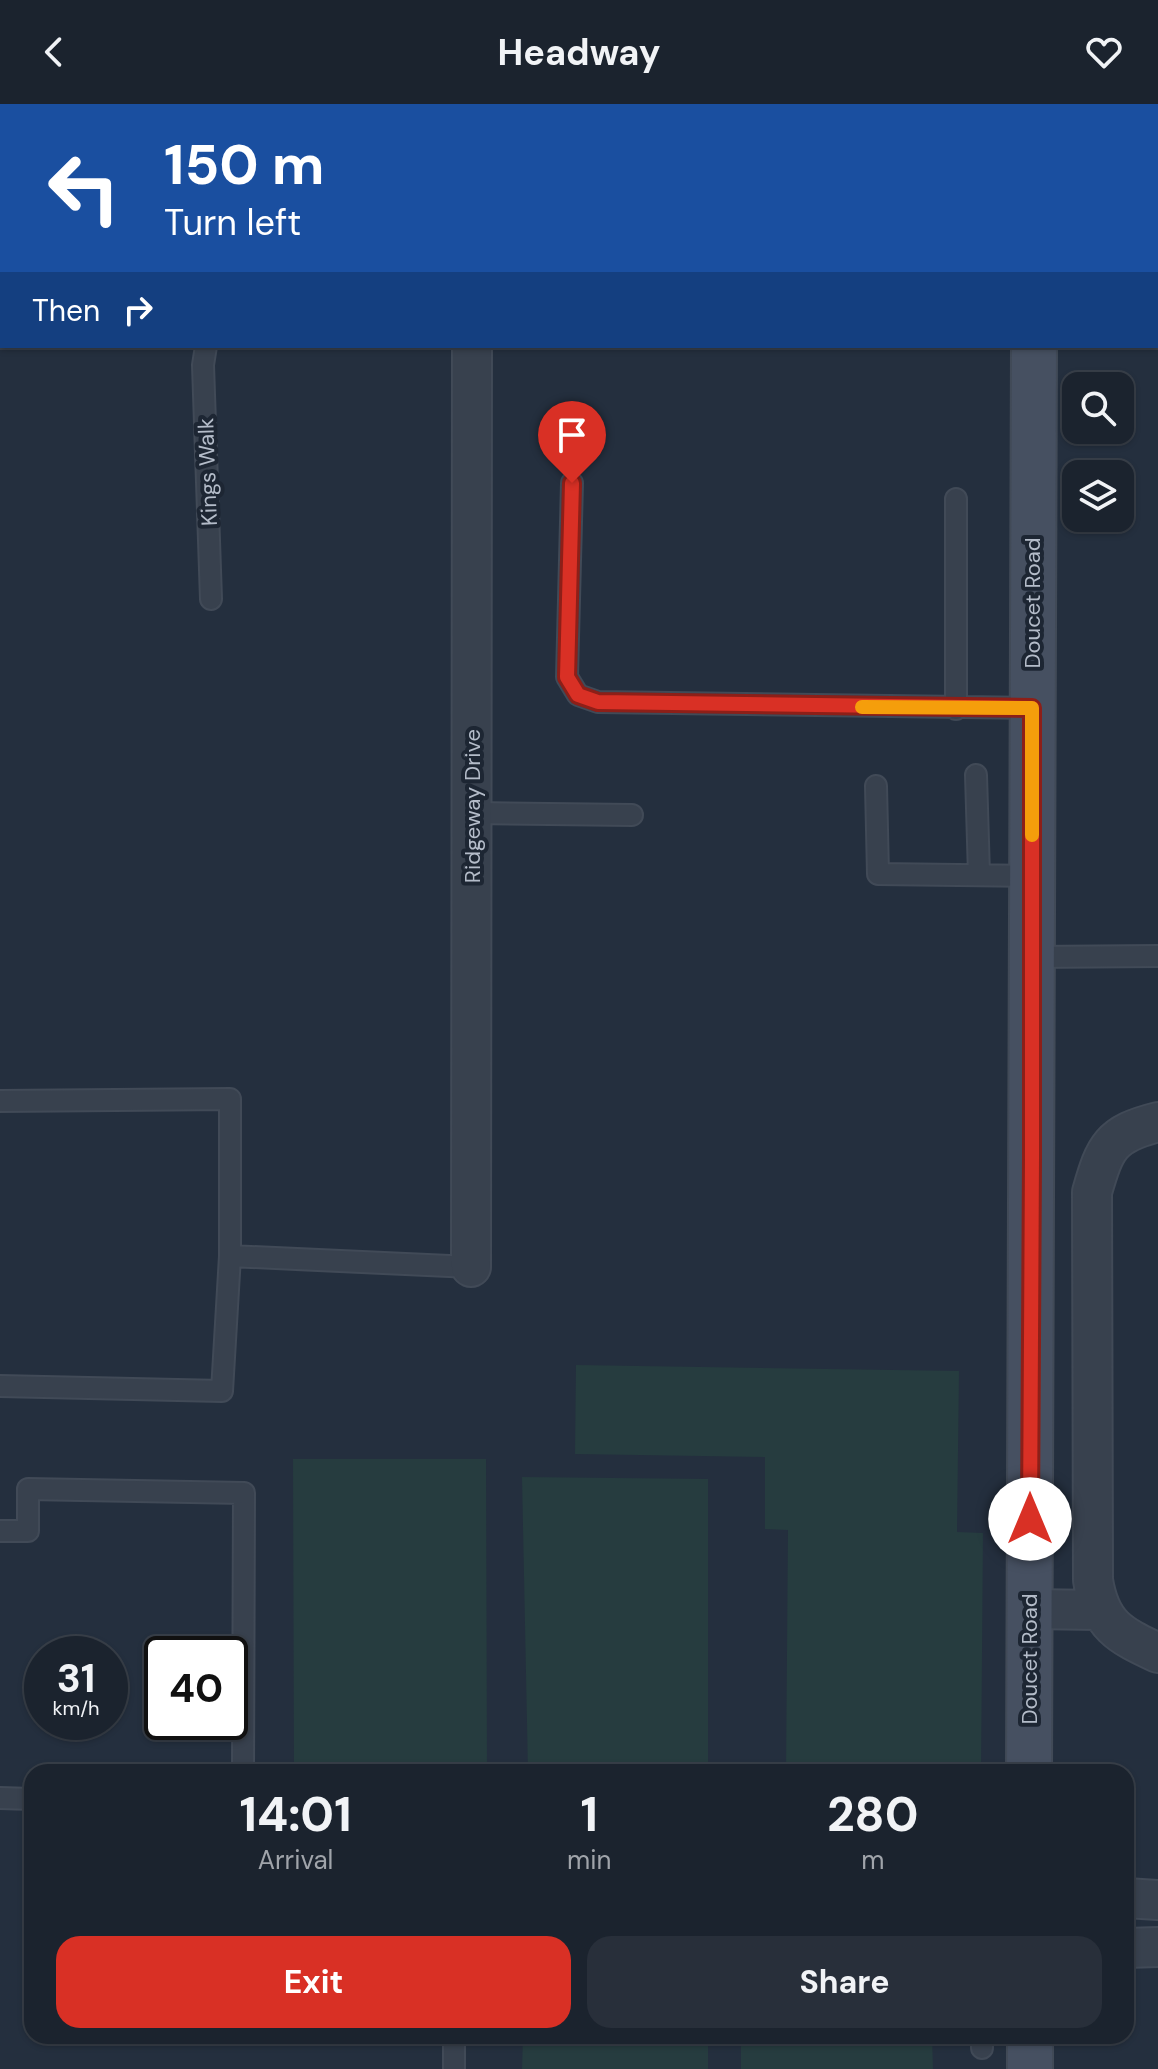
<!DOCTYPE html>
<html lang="en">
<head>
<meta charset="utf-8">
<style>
	:root { --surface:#1b232e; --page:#282f3a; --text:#f1f3f6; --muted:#a0a4aa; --line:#39404a; --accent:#d93025 }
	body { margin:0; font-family:"DM Sans",sans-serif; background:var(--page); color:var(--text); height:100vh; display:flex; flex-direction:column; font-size:30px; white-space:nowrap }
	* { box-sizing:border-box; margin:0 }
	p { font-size:26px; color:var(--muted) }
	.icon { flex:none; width:44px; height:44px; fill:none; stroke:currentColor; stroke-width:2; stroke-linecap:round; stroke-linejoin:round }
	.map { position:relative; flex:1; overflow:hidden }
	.sheet { position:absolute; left:24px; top:1660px; width:1110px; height:280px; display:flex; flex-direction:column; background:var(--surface); border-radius:24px; box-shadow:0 2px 6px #0004,0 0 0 2px var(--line) }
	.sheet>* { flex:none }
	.top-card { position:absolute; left:0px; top:0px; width:1158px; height:244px; box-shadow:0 2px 6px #0004,0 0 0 2px var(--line); background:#1a4fa0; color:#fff; overflow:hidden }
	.buttons { position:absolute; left:1062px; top:268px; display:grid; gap:16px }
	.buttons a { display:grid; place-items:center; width:72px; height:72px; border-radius:16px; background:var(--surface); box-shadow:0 2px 6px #0004,0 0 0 2px var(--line); font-size:40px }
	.speed { position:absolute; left:24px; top:1532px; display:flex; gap:16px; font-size:40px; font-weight:700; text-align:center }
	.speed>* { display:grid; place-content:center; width:104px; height:104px; border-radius:50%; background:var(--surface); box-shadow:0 2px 6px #0004,0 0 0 2px var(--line); line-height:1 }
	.speed small { font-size:20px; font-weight:400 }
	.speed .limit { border:4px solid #111; border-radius:12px; background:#fff; color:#111 }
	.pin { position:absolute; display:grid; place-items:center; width:68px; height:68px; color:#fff; margin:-82px -34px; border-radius:50% 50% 50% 0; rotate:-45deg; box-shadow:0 0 8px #0007 }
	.pin .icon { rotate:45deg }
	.me { position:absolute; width:88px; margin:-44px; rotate:0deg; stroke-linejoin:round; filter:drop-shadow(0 0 6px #0008) }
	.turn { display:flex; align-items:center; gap:28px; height:168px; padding:0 32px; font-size:36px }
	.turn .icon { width:104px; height:104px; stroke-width:2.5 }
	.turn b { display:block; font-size:56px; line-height:68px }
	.then { display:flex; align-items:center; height:76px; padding:0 32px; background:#0003; gap:16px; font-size:30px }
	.eta { display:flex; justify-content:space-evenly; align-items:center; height:136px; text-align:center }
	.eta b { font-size:48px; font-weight:700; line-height:56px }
	.button { display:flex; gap:16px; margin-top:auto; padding:16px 32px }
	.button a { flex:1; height:92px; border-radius:24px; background:var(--accent); color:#fff; font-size:32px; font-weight:700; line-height:92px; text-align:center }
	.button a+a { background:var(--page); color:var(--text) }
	header { display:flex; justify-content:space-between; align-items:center; height:104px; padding:0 32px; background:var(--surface); font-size:36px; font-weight:700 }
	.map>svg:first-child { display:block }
	.green { fill:#263c3f }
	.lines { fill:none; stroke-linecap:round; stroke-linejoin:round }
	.lane-casing { stroke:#414a57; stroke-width:24 }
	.street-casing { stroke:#414a57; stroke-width:42 }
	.secondary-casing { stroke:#414a57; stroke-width:48 }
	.lane { stroke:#38414e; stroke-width:20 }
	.street { stroke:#38414e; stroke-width:38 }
	.secondary { stroke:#465061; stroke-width:44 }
	.route-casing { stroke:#8d1f18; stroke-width:20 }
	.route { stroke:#d93025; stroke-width:14 }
	.slow { stroke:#f59e0b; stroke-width:14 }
	.labels { text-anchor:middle; stroke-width:8; stroke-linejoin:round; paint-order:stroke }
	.street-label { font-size:22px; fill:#b4bcc9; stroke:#1d2633 }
</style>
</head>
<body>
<header><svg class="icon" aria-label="back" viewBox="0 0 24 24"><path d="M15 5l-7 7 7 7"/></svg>Headway<svg class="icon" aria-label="heart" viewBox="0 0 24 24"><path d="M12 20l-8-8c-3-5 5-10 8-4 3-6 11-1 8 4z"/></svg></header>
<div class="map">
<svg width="1158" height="1965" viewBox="0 0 1158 1965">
	<rect width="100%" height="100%" fill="#242f3e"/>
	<path class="green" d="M576 1261 959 1267 957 1428 983 1429 981 1668H786L788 1426 765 1425V1353L575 1350Z
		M293 1355H486L487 1668H294Z
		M522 1373 708 1375V1668H528Z
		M523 1932H708V1965H522Z
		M741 1932H932L933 1965H741Z"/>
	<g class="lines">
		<g class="lane-casing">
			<path id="lane" d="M722 0V2
				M206 242 203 261 211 495
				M572 379 567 573 578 591 598 598 1032 604
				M956 395V605
				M976 671 979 771
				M876 682 878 770 1032 772
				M472 709 632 711
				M1032 853 1158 852
				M0 997 230 995V1152L222 1287 0 1282
				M230 1152 471 1163
				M0 1427H28V1385L244 1389 243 1668
				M0 1694 32 1695
				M454 1932V1965
				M982 1932V1944"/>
		</g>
		<g class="street-casing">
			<path id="street" d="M516 0 517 2
				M473 2V0
				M1156 23 1158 22
				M1158 1018C1110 1030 1105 1043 1092 1088L1093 1476C1100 1521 1119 1531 1158 1549
				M471 1163 472 242
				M1029 1505 1100 1506
				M1126 1794 1158 1796
				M1126 1844 1158 1843"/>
		</g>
		<g class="secondary-casing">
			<path id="secondary" d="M1035 2V0
				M1029 1668 1034 242
				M1030 1932V1965"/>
		</g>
		<use href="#lane" class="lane"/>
		<use href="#street" class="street"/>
		<use href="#secondary" class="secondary"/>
	</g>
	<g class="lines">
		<g class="route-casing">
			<path id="route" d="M572 379 567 573 578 591 598 598 1032 604V1054L1030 1415"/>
		</g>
		<use href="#route" class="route"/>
		<path class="slow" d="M862 603 1032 604V731"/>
	</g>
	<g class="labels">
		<g class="street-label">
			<text transform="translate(207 368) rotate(-92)" y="8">Kings Walk</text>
			<text transform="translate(1032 499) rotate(-90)" y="8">Doucet Road</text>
			<text transform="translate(472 702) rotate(-90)" y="8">Ridgeway Drive</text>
			<text transform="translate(1029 1555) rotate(-90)" y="8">Doucet Road</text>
		</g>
	</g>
</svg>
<div class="buttons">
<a><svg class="icon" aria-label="search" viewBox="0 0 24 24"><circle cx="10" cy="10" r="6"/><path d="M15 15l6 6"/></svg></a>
<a><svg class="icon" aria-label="layers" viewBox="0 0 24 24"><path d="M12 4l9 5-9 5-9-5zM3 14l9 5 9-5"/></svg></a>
</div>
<div class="speed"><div>31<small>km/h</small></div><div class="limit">40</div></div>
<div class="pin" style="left:572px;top:379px;background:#d93025"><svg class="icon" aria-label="arrive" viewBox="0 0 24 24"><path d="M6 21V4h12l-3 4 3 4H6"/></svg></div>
<svg class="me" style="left:1030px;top:1415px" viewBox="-20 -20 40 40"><circle r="19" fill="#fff"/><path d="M0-13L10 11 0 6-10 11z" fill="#d93025"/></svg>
<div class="top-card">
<div class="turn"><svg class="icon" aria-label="left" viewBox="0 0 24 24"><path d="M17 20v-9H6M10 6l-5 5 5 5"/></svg><div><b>150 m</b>Turn left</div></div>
<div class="then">Then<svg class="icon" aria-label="right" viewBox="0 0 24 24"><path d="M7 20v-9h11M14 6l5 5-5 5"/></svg></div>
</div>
<section class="sheet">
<div class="eta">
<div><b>14:01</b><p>Arrival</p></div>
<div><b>1</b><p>min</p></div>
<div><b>280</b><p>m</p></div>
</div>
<div class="button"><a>Exit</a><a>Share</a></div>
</section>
</div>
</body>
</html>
